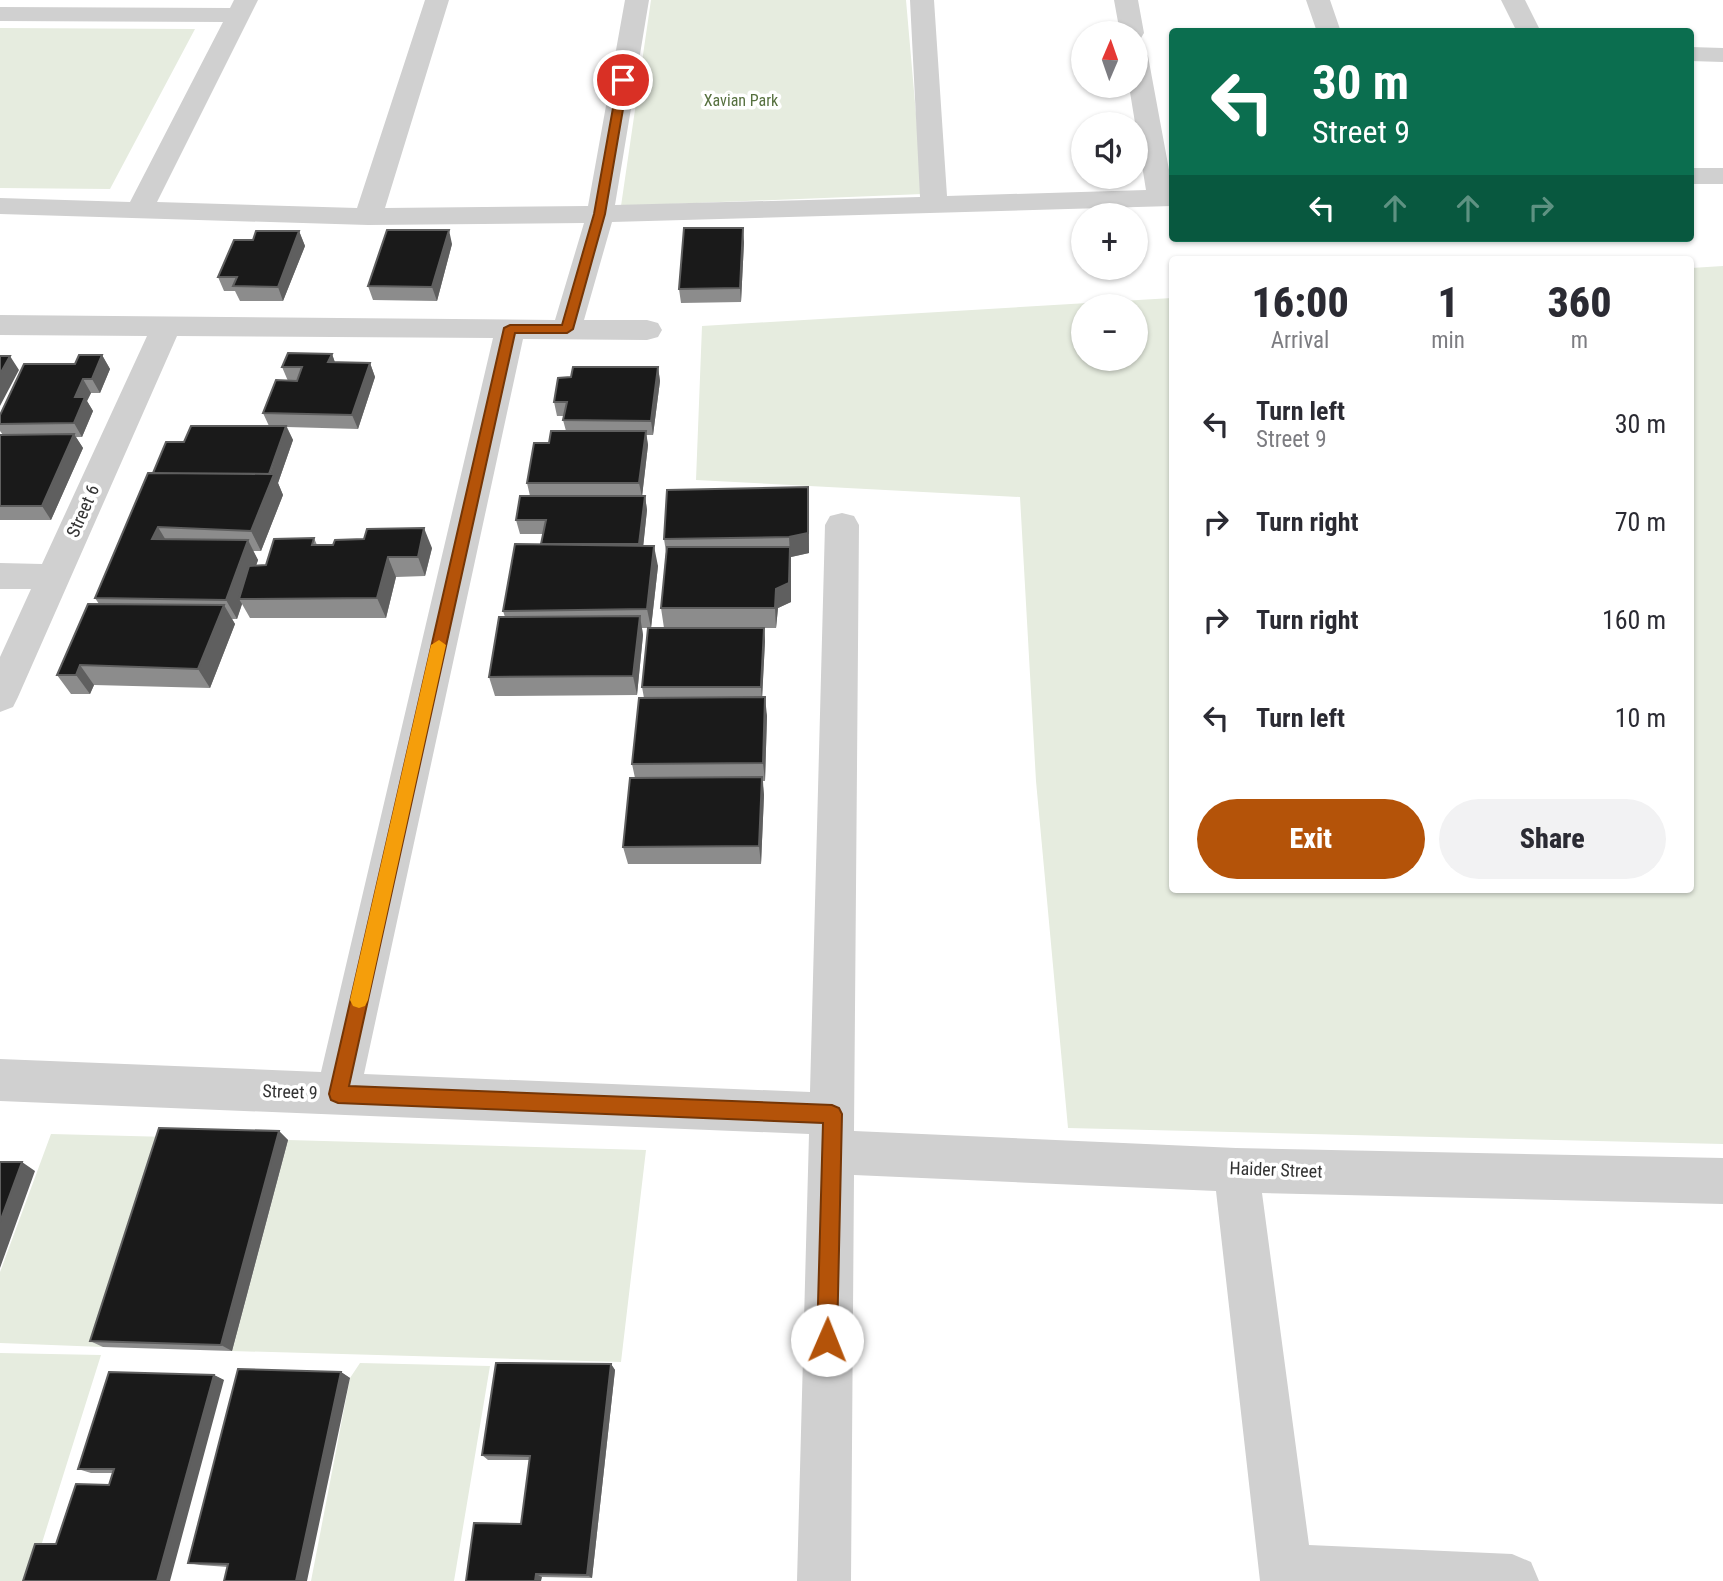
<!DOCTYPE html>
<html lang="en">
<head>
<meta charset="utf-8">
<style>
	:root { --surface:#fff; --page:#f2f2f3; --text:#2b2b33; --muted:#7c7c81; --accent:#b45309 }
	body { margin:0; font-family:"Roboto Condensed",sans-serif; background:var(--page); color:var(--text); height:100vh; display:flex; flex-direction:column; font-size:26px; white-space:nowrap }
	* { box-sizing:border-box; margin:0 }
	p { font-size:23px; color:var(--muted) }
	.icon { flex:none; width:38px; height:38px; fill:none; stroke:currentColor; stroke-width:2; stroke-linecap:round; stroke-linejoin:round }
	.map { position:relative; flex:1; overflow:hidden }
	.details { position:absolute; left:1169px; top:256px; width:525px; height:637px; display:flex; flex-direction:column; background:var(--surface); border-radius:7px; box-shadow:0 2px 5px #0004 }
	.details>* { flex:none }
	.banner { position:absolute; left:1169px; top:28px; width:525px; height:214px; border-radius:7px; box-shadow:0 2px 5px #0004; background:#0b6e4f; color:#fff; overflow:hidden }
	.needle { width:46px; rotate:2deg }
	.tools { position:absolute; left:1071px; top:21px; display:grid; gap:14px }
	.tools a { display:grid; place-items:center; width:77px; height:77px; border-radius:50%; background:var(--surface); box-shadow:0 2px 5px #0004; font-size:35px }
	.pin { position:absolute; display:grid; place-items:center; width:60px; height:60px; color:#fff; margin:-30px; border:4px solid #fff; border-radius:50%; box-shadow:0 2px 7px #0007 }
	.me { position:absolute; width:77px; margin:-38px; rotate:1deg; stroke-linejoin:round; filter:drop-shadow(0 0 5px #0008) }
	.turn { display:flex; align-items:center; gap:24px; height:147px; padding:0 28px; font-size:32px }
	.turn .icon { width:91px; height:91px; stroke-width:2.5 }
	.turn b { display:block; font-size:49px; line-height:60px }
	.lanes { display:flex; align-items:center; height:66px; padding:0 28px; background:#0003; justify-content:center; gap:35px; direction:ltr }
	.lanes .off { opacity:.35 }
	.eta { display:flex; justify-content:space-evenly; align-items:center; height:119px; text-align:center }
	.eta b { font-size:42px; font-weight:800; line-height:49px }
	.cta { display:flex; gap:14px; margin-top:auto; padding:14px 28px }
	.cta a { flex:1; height:80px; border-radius:42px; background:var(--accent); color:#fff; font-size:28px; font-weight:800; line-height:80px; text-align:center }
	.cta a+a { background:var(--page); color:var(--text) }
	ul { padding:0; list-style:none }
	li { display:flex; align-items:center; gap:21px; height:98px; padding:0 28px }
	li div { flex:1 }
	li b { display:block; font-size:26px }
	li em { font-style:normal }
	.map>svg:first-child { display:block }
	.green { fill:#e6ecdf; fill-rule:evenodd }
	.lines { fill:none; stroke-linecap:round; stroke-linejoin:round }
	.minor { fill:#d0d0d0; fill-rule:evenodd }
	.wall { fill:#8c8c8c }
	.shaded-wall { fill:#5f5f5f }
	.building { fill:#1a1a1a; stroke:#5f5f5f; stroke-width:2 }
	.route { fill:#b45309; stroke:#753606; stroke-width:2 }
	.slow { fill:#f59e0b }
	.labels { text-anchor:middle; stroke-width:7; stroke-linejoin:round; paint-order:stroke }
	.far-park-label { font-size:16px; fill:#56703f; stroke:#fff }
	.street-label { font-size:18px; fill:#333; stroke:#fff }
</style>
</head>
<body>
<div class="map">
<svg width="1723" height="1581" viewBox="0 0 1723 1581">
	<rect width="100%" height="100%" fill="#fff"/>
	<path class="green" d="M651 0H906L923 194 621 206Z
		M0 28 195 29 110 189 0 188Z
		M1723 266V1144L1068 1128 1036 781 1020 497 696 480 702 326 1172 298V889H1690L1691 268ZM1083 306H1136V359H1083Z
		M51 1134 170 1137 103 1347 0 1343V1272Z
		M288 1140 646 1150 621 1362 232 1351Z
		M0 1353 101 1355 30 1581H0Z
		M360 1363 490 1366 454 1581H311L350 1378Z"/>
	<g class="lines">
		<path class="minor" d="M234 0H258L157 202 357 208 425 0H449L385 208 588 206 625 0H649L615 205 920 197 910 0H934L947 196 1146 190 1129 86H1136V49L1145 51 1148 56 1172 186V206L612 222 584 320H647L658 323 662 330 658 337 647 340 523 339 364 1074 810 1092 825 525 830 516 842 513 854 516 859 525 854 1131 1236 1148 1723 1158V1204L1262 1193 1309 1545 1512 1554 1531 1562 1539 1581H1260L1216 1191 854 1175 851 1581H797L809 1134 0 1101V1059L321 1072 493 338 177 336 18 697 13 707 0 712V657L31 589H0V563L42 564 147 336 0 335V315L555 320 584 223 368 225 0 214V198L130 202 223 22 0 21V7L230 8Z
			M1114 0H1138L1144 33 1141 38 1136 39V33H1120Z
			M1306 0H1330L1341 32H1317Z
			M1501 0H1525L1541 32H1517Z
			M1690 47 1723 48V62L1690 61Z
			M1690 168H1723V184H1690Z"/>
	</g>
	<path class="wall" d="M299 231 305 246 283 301H240L235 291H224L218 277 253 240Z
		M744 242 741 302 681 303 679 289Z
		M452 244 437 301 373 300 368 286Z
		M332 354 335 363H370L375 377 358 429 287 427 293 440 278 483 283 495 261 551H253L258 560 256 566 266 565 314 538 317 545 432 548 425 576 396 577 386 618H250L242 604 237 619H232L235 624 210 688 94 685 90 694H71L57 675 99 604 95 598 153 473 184 442 269 426 263 413 288 381 282 367Z
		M102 355 110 369 100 393H91L87 401 93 411 82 437H76L83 448 51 520H0V435H3L0 431V415L75 364Z
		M658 367 660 381 653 435H646L648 445 642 496H645L647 510 643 546 658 566 651 628H764L765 641 762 697 767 716 765 781H763L764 795 761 864H628L623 847 635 778 632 764 644 698 642 687 648 628H642L643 635 637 695 495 696 489 677 505 617 503 611 541 544 543 534H520L516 520 530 496 527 483 549 443 566 431 563 420 564 416H557L554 402 571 377Z
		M809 507V553L791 557V602L778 608 776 628H664L661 608 666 552 664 539Z
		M279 1131 288 1140 232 1351 103 1347 90 1341Z
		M611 1364 615 1370 592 1578 542 1577 466 1581 521 1524 530 1460H488L482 1455Z
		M341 1372 350 1378 228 1567 200 1565 188 1563Z
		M214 1375 224 1380 56 1544 109 1485 113 1473H91L78 1469Z"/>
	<path class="shaded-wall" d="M743 228 744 242 741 302 740 288Z
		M449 230 452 244 437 301 432 287Z
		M299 231 305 246 283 301 278 287Z
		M332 354 337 368 328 362Z
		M102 355 110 369 100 393 92 379Z
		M10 356 19 370 0 406V374Z
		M370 363 375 377 358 429 352 415Z
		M658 367 660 381 653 435 651 421Z
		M83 379 91 393 87 401 93 411 82 437 74 423 75 397Z
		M286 426 293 440 278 483 283 495 261 551 251 531Z
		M646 431 648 445 642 497 639 483Z
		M74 434 83 448 51 520 42 506Z
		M808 487 809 553 791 557V602L778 608 776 628 775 608 776 589 790 555 789 537Z
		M645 496 647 510 642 558 639 544Z
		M158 527 170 547 152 539Z
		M424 528 432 548 425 576 418 557Z
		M248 540 258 560 244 599H239L242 604 237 619 226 600Z
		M654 546 658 566 651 628 647 609Z
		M388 557 396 577 386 618 377 598Z
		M224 605 235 624 210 688 198 669Z
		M640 616 643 635 637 695 633 676Z
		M764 628 765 641 762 700 761 687Z
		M80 665 94 685 90 694 76 675Z
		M765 697 767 716 765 781 763 763Z
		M762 777 764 795 761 864 759 846Z
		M279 1131 288 1140 232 1351 221 1345Z
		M22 1162 35 1171 0 1268V1222Z
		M611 1364 615 1370 592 1578 587 1575Z
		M341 1372 350 1378 307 1581H296Z
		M214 1375 224 1380 170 1581H157Z
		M536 1574 542 1577 541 1581H535Z"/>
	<path class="building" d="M684 228H743L740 288 679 289Z
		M387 230H449L432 287 368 286Z
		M256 231H299L278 287 233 286 237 277H218L234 240H253Z
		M288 353 332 354 328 362 370 363 352 415 263 413 276 380 297 381 302 367H282Z
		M79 355H102L92 379H83L75 397H85L74 423 0 424V415L24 364H75Z
		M0 356H10L0 374Z
		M573 367H658L651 421 563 420 567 402H554L558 378 571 377Z
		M191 426H286L269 474 153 473 166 442H184Z
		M551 431H646L639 483H527L534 443H549Z
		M74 434 42 506H0V435Z
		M148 473 274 474 251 531 158 527 152 539 248 540 226 600 95 598Z
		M808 487V533L789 537 664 539 667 490Z
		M520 496H645L639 544H541L546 520H516Z
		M424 528 418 557H388L377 598 239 599 249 566 266 565 274 539 314 538 312 545H333L335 540 364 539 367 529Z
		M515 544 654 546 647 609 503 611Z
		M667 547H790L789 583 776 589 775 608H661Z
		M88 604 224 605 198 669 80 665 76 675H57Z
		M640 616 633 676 489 677 499 617Z
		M648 628H764L761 687H642Z
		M765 697 763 763 632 764 639 698Z
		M762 777 759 846 623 847 630 778Z
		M159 1128 279 1131 221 1345 90 1341Z
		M0 1162H22L0 1222Z
		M496 1363 611 1364 587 1575 536 1574 535 1581H466L474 1523 521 1524 530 1456 482 1455Z
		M238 1369 341 1372 296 1581H224L228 1564 188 1563Z
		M109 1372 214 1375 157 1581H23L35 1544H56L76 1484 109 1485 114 1469H78Z"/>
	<path class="route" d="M623 77 628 80 605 214 573 329 567 333H515L349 1086 832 1105 839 1108 842 1114 837 1340 835 1347 827 1350 820 1347 817 1340 823 1123 338 1103 331 1100 329 1094 504 328 510 325H562L594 214 618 80Z"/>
	<path class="slow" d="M439 640 446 645 368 1000 365 1006 359 1008 353 1006 350 1000 431 645Z"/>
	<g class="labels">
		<g class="far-park-label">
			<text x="741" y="106">Xavian Park</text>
		</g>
		<g class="street-label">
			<text transform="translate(83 511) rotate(-66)" y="6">Street 6</text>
			<text transform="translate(290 1092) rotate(2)" y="6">Street 9</text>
			<text transform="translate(1276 1170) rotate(2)" y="6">Haider Street</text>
		</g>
	</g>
</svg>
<div class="tools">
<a><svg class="needle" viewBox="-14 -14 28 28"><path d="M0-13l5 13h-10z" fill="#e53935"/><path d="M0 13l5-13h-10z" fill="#7c7c81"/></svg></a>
<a><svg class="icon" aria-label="sound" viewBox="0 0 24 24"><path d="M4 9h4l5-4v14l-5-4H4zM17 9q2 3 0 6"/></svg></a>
<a>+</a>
<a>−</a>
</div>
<div class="pin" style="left:623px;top:80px;background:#d93025"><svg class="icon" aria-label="arrive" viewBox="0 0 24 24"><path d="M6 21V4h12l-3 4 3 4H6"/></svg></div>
<svg class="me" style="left:827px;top:1340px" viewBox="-20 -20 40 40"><circle r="19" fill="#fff"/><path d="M0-13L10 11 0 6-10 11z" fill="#b45309"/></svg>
<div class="banner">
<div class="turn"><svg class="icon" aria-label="left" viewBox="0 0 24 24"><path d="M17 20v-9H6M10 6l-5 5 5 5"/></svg><div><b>30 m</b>Street 9</div></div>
<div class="lanes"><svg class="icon" aria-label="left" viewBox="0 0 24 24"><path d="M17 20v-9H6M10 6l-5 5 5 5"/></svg><svg class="icon off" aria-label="ahead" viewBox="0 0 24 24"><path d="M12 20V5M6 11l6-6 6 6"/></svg><svg class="icon off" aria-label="ahead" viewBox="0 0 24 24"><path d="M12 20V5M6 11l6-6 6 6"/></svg><svg class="icon off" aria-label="right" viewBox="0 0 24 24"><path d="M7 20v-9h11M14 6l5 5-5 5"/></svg></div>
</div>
<section class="details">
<div class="eta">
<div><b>16:00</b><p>Arrival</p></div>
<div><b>1</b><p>min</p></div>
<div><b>360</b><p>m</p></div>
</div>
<ul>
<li><svg class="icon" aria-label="left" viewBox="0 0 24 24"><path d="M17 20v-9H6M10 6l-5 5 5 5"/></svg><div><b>Turn left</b><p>Street 9</p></div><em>30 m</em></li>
<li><svg class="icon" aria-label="right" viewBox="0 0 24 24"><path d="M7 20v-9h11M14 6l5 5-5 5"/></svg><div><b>Turn right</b></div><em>70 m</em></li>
<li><svg class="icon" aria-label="right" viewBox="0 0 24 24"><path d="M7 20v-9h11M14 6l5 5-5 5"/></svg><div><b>Turn right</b></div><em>160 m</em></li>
<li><svg class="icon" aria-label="left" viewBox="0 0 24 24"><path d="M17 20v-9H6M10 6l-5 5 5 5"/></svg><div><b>Turn left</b></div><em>10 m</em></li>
</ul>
<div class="cta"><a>Exit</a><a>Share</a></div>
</section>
</div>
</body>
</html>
